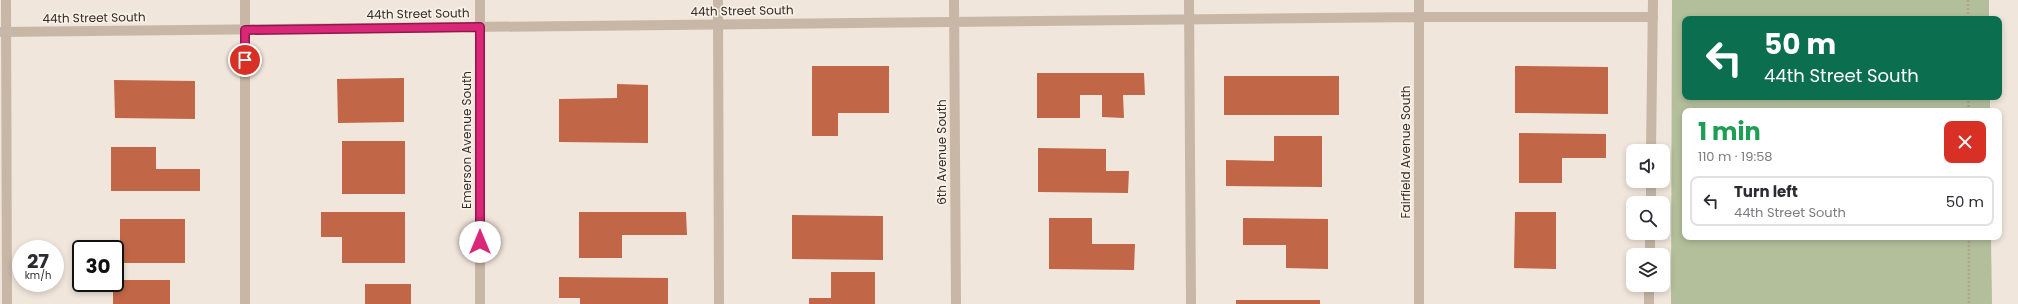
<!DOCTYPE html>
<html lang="en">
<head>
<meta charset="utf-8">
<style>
	:root { --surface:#fff; --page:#f7f7f7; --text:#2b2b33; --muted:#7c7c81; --line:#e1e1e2 }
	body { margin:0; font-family:Poppins,sans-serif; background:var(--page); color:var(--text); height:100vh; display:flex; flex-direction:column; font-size:15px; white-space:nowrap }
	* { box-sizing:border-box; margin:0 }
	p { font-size:13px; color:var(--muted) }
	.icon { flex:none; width:22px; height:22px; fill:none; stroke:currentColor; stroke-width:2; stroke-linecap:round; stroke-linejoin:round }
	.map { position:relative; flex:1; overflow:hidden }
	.side { position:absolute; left:1682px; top:108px; width:320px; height:132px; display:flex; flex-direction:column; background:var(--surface); border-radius:8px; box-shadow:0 2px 6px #0003 }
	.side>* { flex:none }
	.hud { position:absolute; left:1682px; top:16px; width:320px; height:84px; border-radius:8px; box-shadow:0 2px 6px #0003; background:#0b6e4f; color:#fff; overflow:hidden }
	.controls { position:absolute; left:1626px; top:144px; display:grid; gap:8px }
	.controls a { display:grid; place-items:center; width:44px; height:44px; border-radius:8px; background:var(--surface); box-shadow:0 2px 6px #0003; font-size:20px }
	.speed { position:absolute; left:12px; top:240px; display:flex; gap:8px; font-size:20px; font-weight:700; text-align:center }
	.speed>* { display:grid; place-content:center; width:52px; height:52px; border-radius:50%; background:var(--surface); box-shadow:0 2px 6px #0003; line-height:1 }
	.speed small { font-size:10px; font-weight:400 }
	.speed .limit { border:2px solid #111; border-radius:6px; background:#fff; color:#111 }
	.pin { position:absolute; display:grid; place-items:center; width:34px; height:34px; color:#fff; margin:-17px; border:2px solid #fff; border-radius:50%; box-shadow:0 1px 4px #0007 }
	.me { position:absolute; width:44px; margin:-22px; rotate:0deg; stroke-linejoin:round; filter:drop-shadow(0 0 3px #0008) }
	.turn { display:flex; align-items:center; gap:14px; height:84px; padding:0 16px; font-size:18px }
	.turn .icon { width:52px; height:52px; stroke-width:2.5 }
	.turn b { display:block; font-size:28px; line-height:34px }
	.round { display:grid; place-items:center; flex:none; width:42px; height:42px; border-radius:8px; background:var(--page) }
	.head { display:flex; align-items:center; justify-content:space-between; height:68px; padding:0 16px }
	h1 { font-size:24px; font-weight:700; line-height:30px; color:#1e9e55 }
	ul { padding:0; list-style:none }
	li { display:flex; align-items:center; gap:12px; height:50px; margin:0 8px 6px; padding:0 8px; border:2px solid var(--line); border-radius:8px }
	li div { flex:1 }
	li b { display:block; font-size:15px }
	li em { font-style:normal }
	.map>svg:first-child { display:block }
	.green { fill:#b3bf9b }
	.building { fill:#c16748 }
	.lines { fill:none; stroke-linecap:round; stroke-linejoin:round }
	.path { stroke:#b4a191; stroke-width:2.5; stroke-dasharray:2 2; stroke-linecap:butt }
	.service { stroke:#c8b7a7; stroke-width:10 }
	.minor { stroke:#c8b7a7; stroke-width:10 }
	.tertiary { stroke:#c8b7a7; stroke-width:10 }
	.route-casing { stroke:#8e194d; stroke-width:10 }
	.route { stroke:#db2777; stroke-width:7 }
	.labels { text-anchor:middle; stroke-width:3.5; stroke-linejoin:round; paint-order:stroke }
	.street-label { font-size:12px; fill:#352c27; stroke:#f8f1e7 }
</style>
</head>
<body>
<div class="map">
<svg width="2018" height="304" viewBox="0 0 2018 304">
	<rect width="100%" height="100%" fill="#f1e6db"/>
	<path class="green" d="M1672 0H1989V19H1685V97H1990V111H1685V237H1991L1992 304H1671Z"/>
	<path class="building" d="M812 66H889V113H838V136H812Z
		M1515 66 1608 67V114L1515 113Z
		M1037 73H1144L1145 95H1123L1124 118 1102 117V95H1080V118H1037Z
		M1224 76H1339V115H1224Z
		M404 78V122L338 123 337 79Z
		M114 80 195 81V119L115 118Z
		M617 84 648 85V143L559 142V99L617 98Z
		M1519 133 1606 134V158H1562V183H1519Z
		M1274 136H1322V187L1226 186V160L1274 161Z
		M342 141H405V194H342Z
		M111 147H156V169H200V191H111Z
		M1038 148 1106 149V171H1129L1128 193 1038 192Z
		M321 212H405V263H342V237H321Z
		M579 212H686L687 235H622V258H579Z
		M1515 212H1556V269L1514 268Z
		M792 215 883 216V260L792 259Z
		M1049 218H1092V244H1135L1134 270 1049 269Z
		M1243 218 1328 219V269L1286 268V245H1243Z
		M120 219H185V263H120Z
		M831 272H875V304H809V298H831Z
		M559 277 668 278V304H580V298H559Z
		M115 280H170V304H113V283H115Z
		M365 284H411V304H365Z
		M1236 300H1320V304H1236Z"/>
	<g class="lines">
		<path class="path" d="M1968 0V19
			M1968 97 1969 111
			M1969 237V304"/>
		<path class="service" d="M245 0V304
			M718 0 719 304
			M1189 0 1191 304
			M1651 151 1653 0
			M1651 203V181
			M1650 255V233
			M1649 304V285"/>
		<path class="minor" d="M480 0V304
			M954 0 956 304
			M1419 0V304
			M0 32 1419 17H1653"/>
		<path class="tertiary" d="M6 0 7 304"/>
	</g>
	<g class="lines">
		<g class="route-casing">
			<path id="route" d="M245 60V30L480 27V242"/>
		</g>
		<use href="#route" class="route"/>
	</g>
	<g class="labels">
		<g class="street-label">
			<text transform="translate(742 11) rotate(-1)" y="4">44th Street South</text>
			<text transform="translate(418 14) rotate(-1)" y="4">44th Street South</text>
			<text transform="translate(94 18) rotate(-1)" y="4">44th Street South</text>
			<text transform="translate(467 140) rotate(-90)" y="4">Emerson Avenue South</text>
			<text transform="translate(942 152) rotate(-90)" y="4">6th Avenue South</text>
			<text transform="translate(1406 152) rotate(-90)" y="4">Fairfield Avenue South</text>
		</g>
	</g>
</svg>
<div class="controls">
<a><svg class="icon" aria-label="sound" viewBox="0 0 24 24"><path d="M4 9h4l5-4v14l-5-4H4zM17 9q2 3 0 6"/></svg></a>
<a><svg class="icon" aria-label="search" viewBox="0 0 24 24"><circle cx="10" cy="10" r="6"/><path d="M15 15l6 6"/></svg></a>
<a><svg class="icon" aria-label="layers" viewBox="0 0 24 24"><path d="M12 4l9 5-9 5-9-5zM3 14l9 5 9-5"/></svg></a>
</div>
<div class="speed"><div>27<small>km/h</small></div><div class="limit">30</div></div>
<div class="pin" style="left:245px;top:60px;background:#d93025"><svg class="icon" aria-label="arrive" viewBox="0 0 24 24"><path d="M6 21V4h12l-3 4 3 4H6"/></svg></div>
<svg class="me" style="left:480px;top:242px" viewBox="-20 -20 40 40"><circle r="19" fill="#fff"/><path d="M0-13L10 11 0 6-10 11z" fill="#db2777"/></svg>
<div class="hud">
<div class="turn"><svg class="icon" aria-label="left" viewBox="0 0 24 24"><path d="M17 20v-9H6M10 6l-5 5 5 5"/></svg><div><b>50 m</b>44th Street South</div></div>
</div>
<section class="side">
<div class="head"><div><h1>1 min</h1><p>110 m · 19:58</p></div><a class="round" style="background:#d93025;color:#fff"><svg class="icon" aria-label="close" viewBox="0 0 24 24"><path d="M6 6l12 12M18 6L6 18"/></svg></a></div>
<ul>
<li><svg class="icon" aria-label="left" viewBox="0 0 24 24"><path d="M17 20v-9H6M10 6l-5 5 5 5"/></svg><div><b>Turn left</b><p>44th Street South</p></div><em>50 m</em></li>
</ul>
</section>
</div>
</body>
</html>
